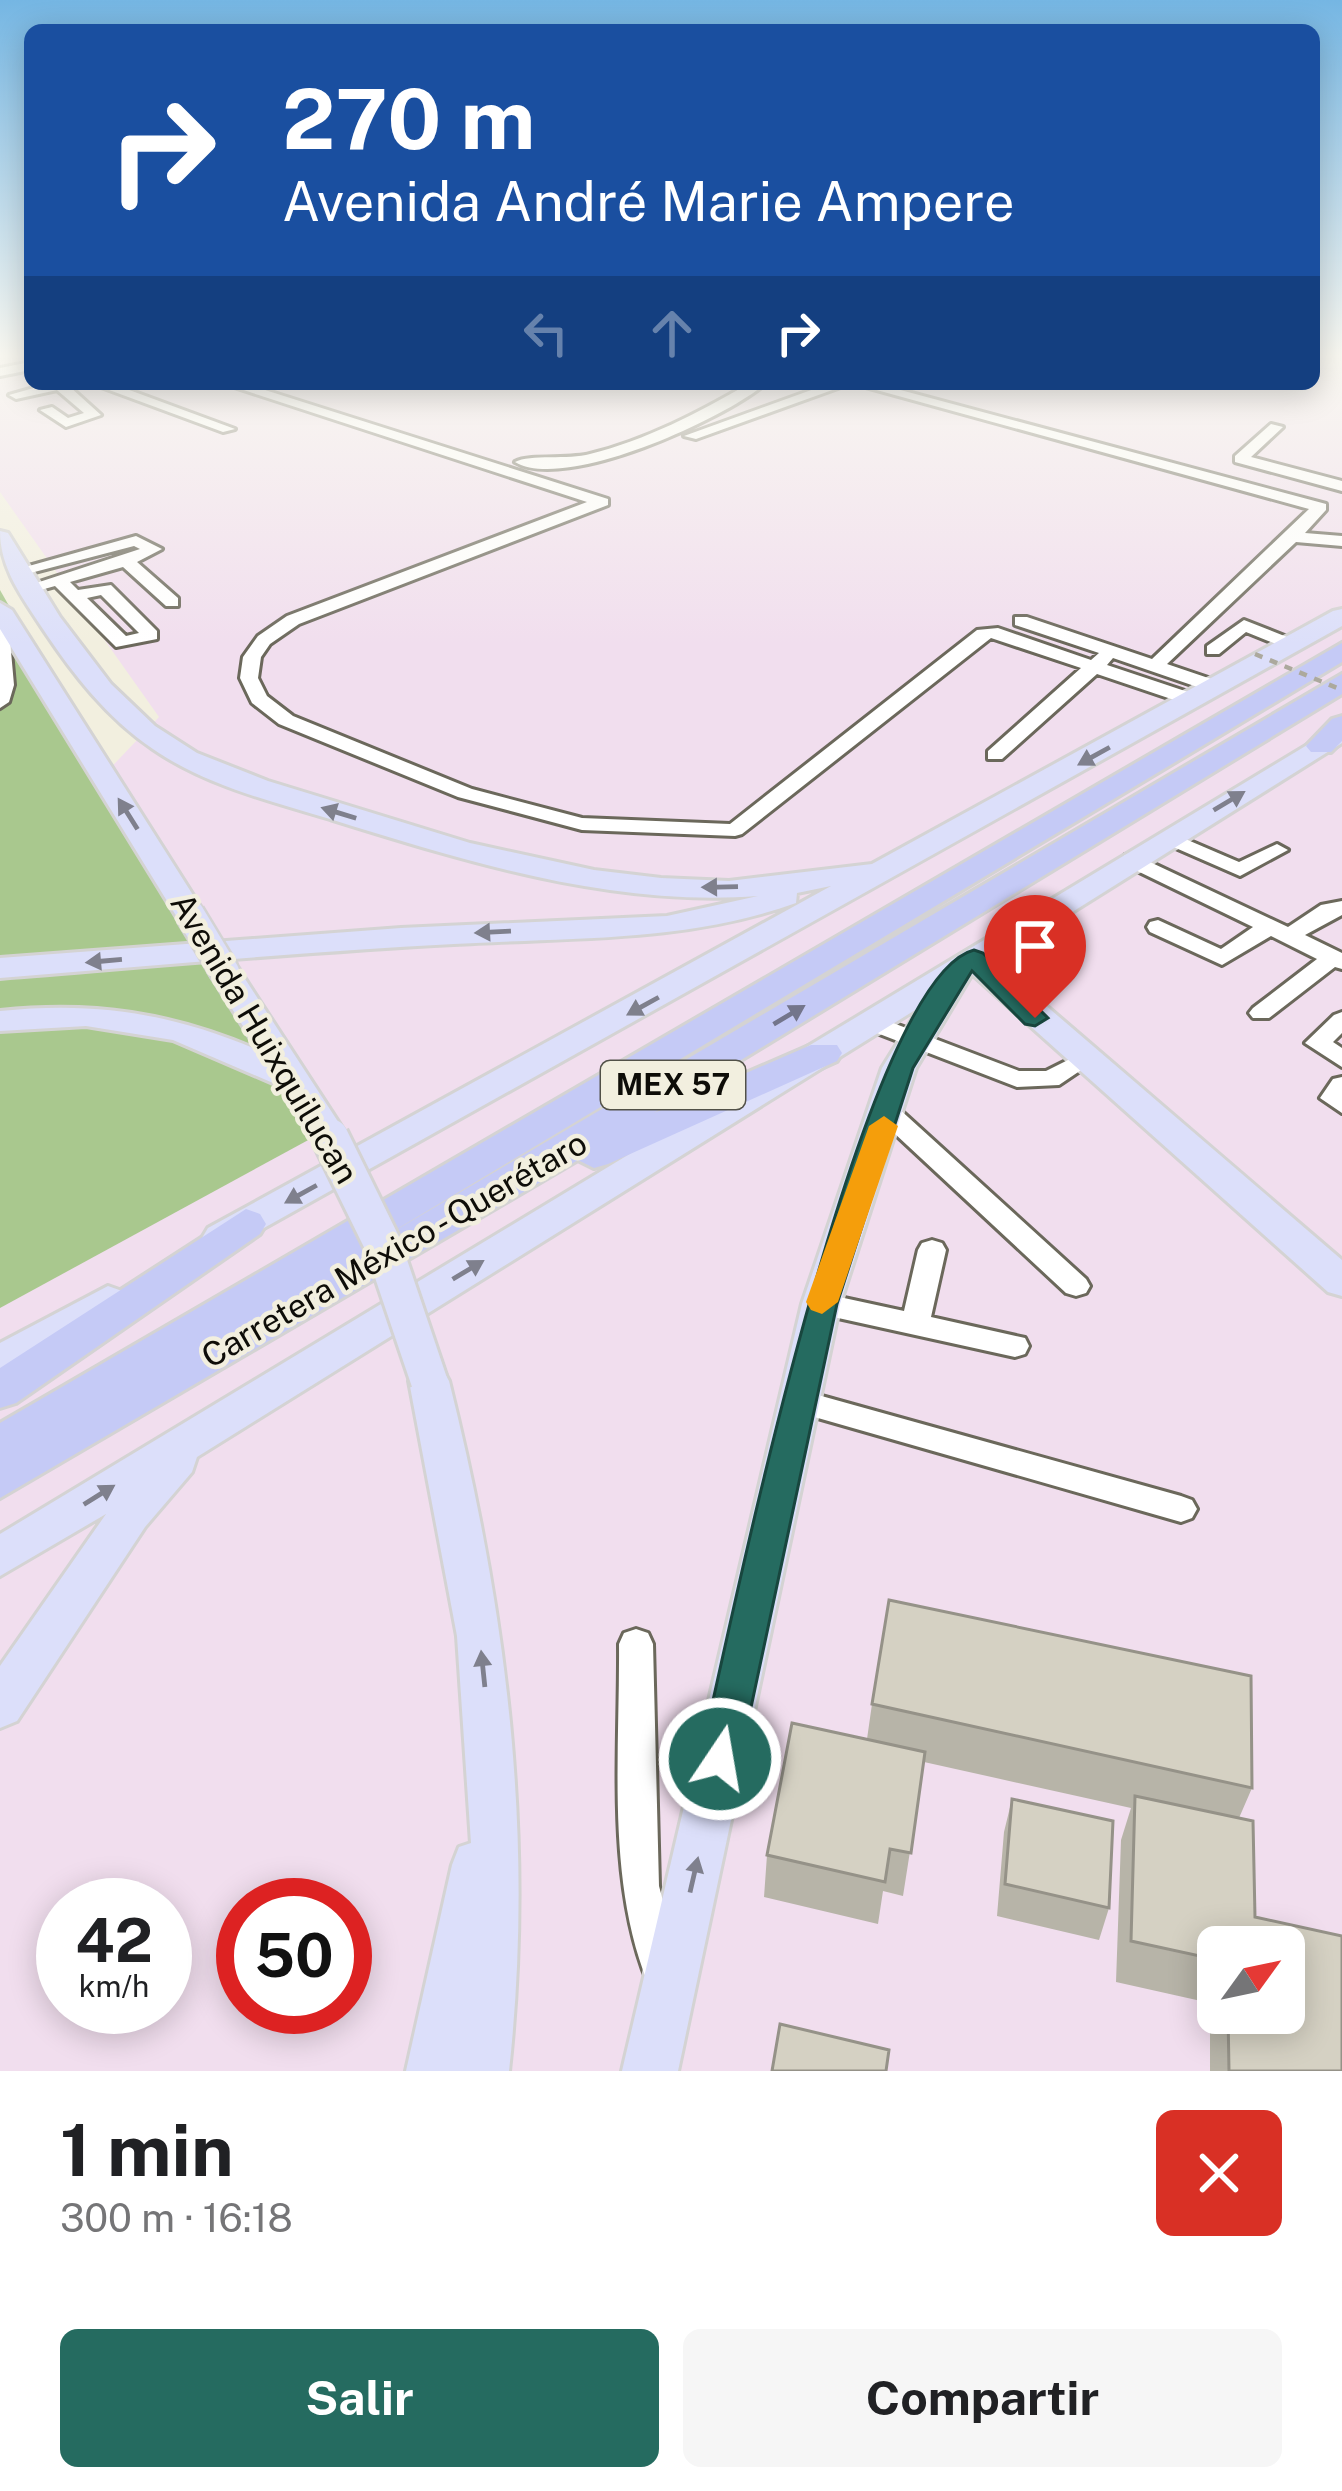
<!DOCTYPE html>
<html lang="es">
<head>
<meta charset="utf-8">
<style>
	:root { --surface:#fff; --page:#f6f6f6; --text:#202124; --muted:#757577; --accent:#256b60 }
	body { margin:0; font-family:"Public Sans",sans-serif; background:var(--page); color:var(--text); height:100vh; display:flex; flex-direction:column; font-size:45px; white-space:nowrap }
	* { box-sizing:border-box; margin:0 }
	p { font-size:39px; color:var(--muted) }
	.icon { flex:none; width:66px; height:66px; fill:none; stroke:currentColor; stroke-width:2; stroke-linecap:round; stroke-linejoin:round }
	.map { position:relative; height:2071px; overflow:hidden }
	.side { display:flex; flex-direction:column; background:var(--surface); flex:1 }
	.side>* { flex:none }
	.hud { position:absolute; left:24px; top:24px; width:1296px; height:366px; border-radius:18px; box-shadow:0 6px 30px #0003; background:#1a4fa0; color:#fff; overflow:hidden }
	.needle { width:78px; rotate:57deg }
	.fabs { position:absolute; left:1197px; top:1926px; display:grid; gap:24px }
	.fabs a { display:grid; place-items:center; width:108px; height:108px; border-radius:18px; background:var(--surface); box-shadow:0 6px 30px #0003; font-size:60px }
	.speed { position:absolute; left:36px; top:1878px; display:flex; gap:24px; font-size:60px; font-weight:700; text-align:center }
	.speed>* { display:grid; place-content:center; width:156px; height:156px; border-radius:50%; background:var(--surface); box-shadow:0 6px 30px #0003; line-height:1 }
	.speed small { font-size:30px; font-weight:400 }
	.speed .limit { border:18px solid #d22; background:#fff; color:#111 }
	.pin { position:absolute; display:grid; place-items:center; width:102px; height:102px; color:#fff; margin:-123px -51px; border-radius:50% 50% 50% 0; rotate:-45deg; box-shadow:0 0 12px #0007 }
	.pin .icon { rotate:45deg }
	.me { position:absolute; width:132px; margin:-66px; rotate:12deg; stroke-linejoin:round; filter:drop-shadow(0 0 9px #0008) }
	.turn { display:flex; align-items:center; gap:42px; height:252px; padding:0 60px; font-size:54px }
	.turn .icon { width:156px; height:156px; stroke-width:2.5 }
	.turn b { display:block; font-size:84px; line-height:102px }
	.lanes { display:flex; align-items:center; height:114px; padding:0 60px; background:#0003; justify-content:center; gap:60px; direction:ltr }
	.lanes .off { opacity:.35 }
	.round { display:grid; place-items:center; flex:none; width:126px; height:126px; border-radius:18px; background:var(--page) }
	.headline { display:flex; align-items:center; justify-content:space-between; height:204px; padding:0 60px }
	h1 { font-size:72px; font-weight:700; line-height:90px }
	.button { display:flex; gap:24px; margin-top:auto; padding:24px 60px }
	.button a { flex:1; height:138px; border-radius:18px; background:var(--accent); color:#fff; font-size:48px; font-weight:700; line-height:138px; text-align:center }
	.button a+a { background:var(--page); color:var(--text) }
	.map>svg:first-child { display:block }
	.industrial { fill:#f1deee; fill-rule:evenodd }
	.green { fill:#a9c88e }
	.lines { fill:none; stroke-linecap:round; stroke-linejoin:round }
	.minor-casing { stroke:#6b685b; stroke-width:6 }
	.major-casing { stroke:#d4d3d3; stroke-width:6 }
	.highway-casing { stroke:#d4d3d3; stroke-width:6 }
	.minor { fill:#fff; fill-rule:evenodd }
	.major { fill:#dcdffa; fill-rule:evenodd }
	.highway { fill:#c5caf6; fill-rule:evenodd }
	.major-bridge-far1-casing { stroke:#d4d3d3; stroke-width:33; stroke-linecap:butt }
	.major-bridge-casing { stroke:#d4d3d3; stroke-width:42; stroke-linecap:butt }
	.path-bridge { stroke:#aca99d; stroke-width:4.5; stroke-dasharray:8 8; stroke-linecap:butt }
	.major-bridge-far1 { stroke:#dcdffa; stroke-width:28 }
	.major-bridge { stroke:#dcdffa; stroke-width:36 }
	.wall { fill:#b7b4a8; fill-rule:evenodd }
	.building { fill:#d5d1c3; stroke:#959288; stroke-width:3 }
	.oneway { fill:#7f808d }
	.oneway2 { fill:#73758b }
	.route { fill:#256b60; stroke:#18463e; stroke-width:3 }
	.slow { fill:#f59e0b }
	.labels { text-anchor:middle; stroke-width:9; stroke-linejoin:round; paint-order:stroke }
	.shield { fill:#f2efdf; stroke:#525148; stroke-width:3 }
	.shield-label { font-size:30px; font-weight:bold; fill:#0e0d08 }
	.street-label { font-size:33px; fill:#0e0d08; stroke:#f2efdf }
</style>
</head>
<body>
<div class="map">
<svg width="1342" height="2071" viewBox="0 0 1342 2071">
	<rect width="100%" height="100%" fill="#f2efdf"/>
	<path class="industrial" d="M30 356V384H1314V356H1342V2071H0V884L159 717 0 492V361ZM63 1905H165V2007H63ZM243 1905H345V2007H243ZM1218 1947H1284V2013H1218Z"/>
	<path class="green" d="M0 590 312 1138 0 1308Z"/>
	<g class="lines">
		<g class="minor-casing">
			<path id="minor" d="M30 362V370L0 376V368Z
				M48 384H74L70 387 101 415 66 427 40 410 52 407 68 418 84 413 57 390 16 399 9 395Z
				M93 384H113L235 429 223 432Z
				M225 384H246L608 499V505L299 624 270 644 261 657 258 678 267 696 293 716 472 789 582 818 730 824 977 630 998 628 1091 660 1099 653 1015 625V617H1027L1152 659 1309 509 855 384H878L1326 504V510L1305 533 1342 536V546L1296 542 1167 664 1223 683V691H1209L1113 658 1107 665 1200 696V704H1186L1097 674 1002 759H988V751L1081 668 991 638 742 834 735 836 582 830 458 797 279 724 252 703 240 678 243 657 258 636 287 616 587 502Z
				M748 384H765C724 419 565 492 515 462 530 454 569 460 590 454 646 440 698 413 748 384Z
				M828 384H849L696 439 684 436Z
				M1271 424 1283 427 1251 457 1342 481V491L1235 462V456Z
				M136 536 162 549 137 562 178 598V606H166L123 567 70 582 78 590 111 585 157 631V639L116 647 55 586 30 593 21 588 140 549 134 546 19 576 11 571ZM101 595 139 633 126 636 87 598Z
				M1244 620 1297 641 1300 645 1291 650 1246 632 1219 654H1207V646Z
				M0 624 9 629 14 685 9 702 0 708Z
				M1169 832 1239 862 1277 844 1288 850 1240 876 1162 842 1159 838 1162 834Z
				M1133 854 1288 927 1321 905 1342 901V915L1305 935 1342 953V969L1335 967 1269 1018H1253L1249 1013 1253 1008 1317 959 1271 936 1222 965 1150 932 1147 927 1150 922 1158 920 1221 949 1253 927 1125 865 1122 860 1125 855Z
				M1342 1012V1033L1333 1042 1342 1048V1067L1305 1043 1334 1015Z
				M872 1015 1019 1071H1046L1084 1052 1096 1060 1059 1085 1017 1087 864 1028 860 1023 864 1018Z
				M1342 1077V1113L1320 1098 1333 1079Z
				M888 1104 897 1107 1086 1279 1090 1286 1086 1293 1076 1296 1066 1293 879 1119 875 1113 879 1107Z
				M932 1240 942 1243 946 1250 931 1317 1025 1338 1029 1346 1025 1354 1015 1357 811 1312 807 1304 811 1296 821 1293 904 1311 918 1250 922 1243Z
				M800 1390 1181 1496 1192 1500 1197 1509 1192 1518 1181 1522 790 1410 785 1402 790 1394Z
				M636 1629 648 1633 653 1644 659 1886 681 1969 676 1983 662 1988 648 1983C606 1880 620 1753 619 1644L624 1633Z"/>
		</g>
		<g class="major-casing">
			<path id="major" d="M0 531 8 533 60 617 111 684 155 726 197 753 268 781 470 843 594 870 661 878 729 881 872 864 1333 611 1342 609V626L221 1252 208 1248 202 1238 208 1228 831 886 797 893 796 903C684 943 570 937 454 944 302 952 151 966 0 978V958L401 928 667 916 758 896C612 907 468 862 330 819 270 801 205 785 153 749 107 718 73 674 43 629 23 598 0 569 0 531Z
				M0 603 12 610 205 914 201 920H179L175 914 0 629Z
				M1342 724V743L994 961 1342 1260V1296L1328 1292 972 974 916 1068 840 1304 678 2071H622L802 1304 882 1068 920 1007 197 1457 192 1472 145 1527 17 1721 0 1728V1666L106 1514 0 1576V1534Z
				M225 962 236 965 348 1137 342 1146H318L280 1086 173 1040 86 1026 0 1031V1011C94 1001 171 1013 258 1050L209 972Z
				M108 1286 122 1291 127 1301 122 1311 0 1378V1343Z
				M429 1365 443 1370 449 1381C506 1610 535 1835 509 2071H406L452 1865 459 1847 471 1843 457 1636 409 1381 415 1370Z"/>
		</g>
		<g class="highway-casing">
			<path id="highway" d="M1342 643V662L362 1250 1342 674V694L654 1113 811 1045H837L842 1053 837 1061 608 1164 594 1168 578 1160 0 1498V1423Z
				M1342 716V741L1331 752H1311L1306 746 1332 719Z
				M246 1209 260 1214 266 1224 260 1234 16 1403 0 1408V1368Z"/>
		</g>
		<use href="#minor" class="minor"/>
		<use href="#major" class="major"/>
		<use href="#highway" class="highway"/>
		<g class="major-bridge-far1-casing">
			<path id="major-bridge-far1" d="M190 914 225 972"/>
		</g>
		<g class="major-bridge-casing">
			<path id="major-bridge" d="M330 1137 383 1245 429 1381"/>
		</g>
		<path class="path-bridge" d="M1255 654 1342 690"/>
		<use href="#major-bridge-far1" class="major-bridge-far1"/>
		<use href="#major-bridge" class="major-bridge"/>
	</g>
	<path class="wall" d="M872 1704 1252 1788 1239 1818 1255 1917 1342 2071H1210V2003L1116 1982 1121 1840 1131 1808 924 1762 903 1896 883 1891 878 1924 764 1897 767 1855 867 1739ZM1218 1947 1284 2013H1218Z
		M1012 1799 1109 1908 1099 1940 997 1916 1004 1832Z"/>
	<path class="building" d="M889 1600 1251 1676 1252 1788 872 1704Z
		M792 1723 925 1752 911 1853 890 1849 885 1882 767 1855Z
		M1135 1796 1253 1821 1255 1917 1342 1936V2071H1229L1228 2013H1284V1947H1218V1960L1131 1941Z
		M1012 1799 1113 1821 1109 1908 1005 1884Z
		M780 2024 889 2050 886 2071H772Z"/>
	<defs><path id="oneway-solid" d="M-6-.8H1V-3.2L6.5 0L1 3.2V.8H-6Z" transform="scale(3)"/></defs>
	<g class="oneway">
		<use href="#oneway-solid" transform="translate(1094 756) rotate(151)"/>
		<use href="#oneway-solid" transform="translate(1229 801) rotate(-31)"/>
		<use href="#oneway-solid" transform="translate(339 813) rotate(-163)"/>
		<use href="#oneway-solid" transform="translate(128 814) rotate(-122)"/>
		<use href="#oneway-solid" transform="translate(720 887) rotate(179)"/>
		<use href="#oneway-solid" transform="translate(493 932) rotate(177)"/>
		<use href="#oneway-solid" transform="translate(104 961) rotate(175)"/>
		<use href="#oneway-solid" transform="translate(643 1006) rotate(151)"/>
		<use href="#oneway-solid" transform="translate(301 1194) rotate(151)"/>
		<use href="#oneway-solid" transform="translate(468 1270) rotate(-31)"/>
		<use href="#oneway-solid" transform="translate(99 1495) rotate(-32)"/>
		<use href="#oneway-solid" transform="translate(483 1669) rotate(-96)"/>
		<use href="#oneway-solid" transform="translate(694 1875) rotate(-77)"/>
	</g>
	<use class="oneway2" href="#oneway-solid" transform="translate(789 1015) rotate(-31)"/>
	<linearGradient id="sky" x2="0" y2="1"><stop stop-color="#75b6e3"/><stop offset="0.55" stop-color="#f9f8f1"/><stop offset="1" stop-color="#f9f8f1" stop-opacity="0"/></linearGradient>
	<rect width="1342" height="646" fill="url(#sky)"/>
	<path class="route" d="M974 950 983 953 1048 1018 1035 1026 1025 1024 972 971 913 1068 837 1304 740 1759 734 1772 720 1777 706 1772 700 1759C729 1634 860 979 974 950Z"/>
	<path class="slow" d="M884 1116 898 1126 838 1302 822 1314 811 1310 806 1302 869 1126Z"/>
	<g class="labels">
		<rect class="shield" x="601" y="1061" width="144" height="48" rx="9"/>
		<g class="shield-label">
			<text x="673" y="1095">MEX 57</text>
		</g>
		<g class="street-label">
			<text transform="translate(265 1038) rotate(59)" y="12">Avenida Huixquilucan</text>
			<text transform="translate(394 1249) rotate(-30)" y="12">Carretera México - Querétaro</text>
		</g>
	</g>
</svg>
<div class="fabs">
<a><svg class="needle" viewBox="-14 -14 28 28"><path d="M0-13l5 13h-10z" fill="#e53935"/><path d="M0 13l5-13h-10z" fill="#757577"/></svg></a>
</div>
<div class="speed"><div>42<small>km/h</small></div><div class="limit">50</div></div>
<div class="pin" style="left:1035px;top:1018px;background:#d93025"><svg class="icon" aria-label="arrive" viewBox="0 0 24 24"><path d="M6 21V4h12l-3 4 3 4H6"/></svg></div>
<svg class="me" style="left:720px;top:1759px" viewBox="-20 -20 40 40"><circle r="17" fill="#256b60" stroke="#fff" stroke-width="3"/><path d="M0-11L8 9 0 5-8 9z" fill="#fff"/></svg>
<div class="hud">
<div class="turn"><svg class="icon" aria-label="right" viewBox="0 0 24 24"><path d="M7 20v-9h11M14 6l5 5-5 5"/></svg><div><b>270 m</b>Avenida André Marie Ampere</div></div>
<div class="lanes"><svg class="icon off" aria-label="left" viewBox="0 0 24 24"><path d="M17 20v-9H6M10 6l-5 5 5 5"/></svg><svg class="icon off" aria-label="ahead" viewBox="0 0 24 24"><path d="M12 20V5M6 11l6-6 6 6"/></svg><svg class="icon" aria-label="right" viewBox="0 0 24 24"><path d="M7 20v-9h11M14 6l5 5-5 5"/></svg></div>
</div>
</div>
<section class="side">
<div class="headline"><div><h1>1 min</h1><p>300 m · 16:18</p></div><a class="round" style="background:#d93025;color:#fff"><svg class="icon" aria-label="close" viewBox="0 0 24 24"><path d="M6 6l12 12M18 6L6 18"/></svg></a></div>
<div class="button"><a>Salir</a><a>Compartir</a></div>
</section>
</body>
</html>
